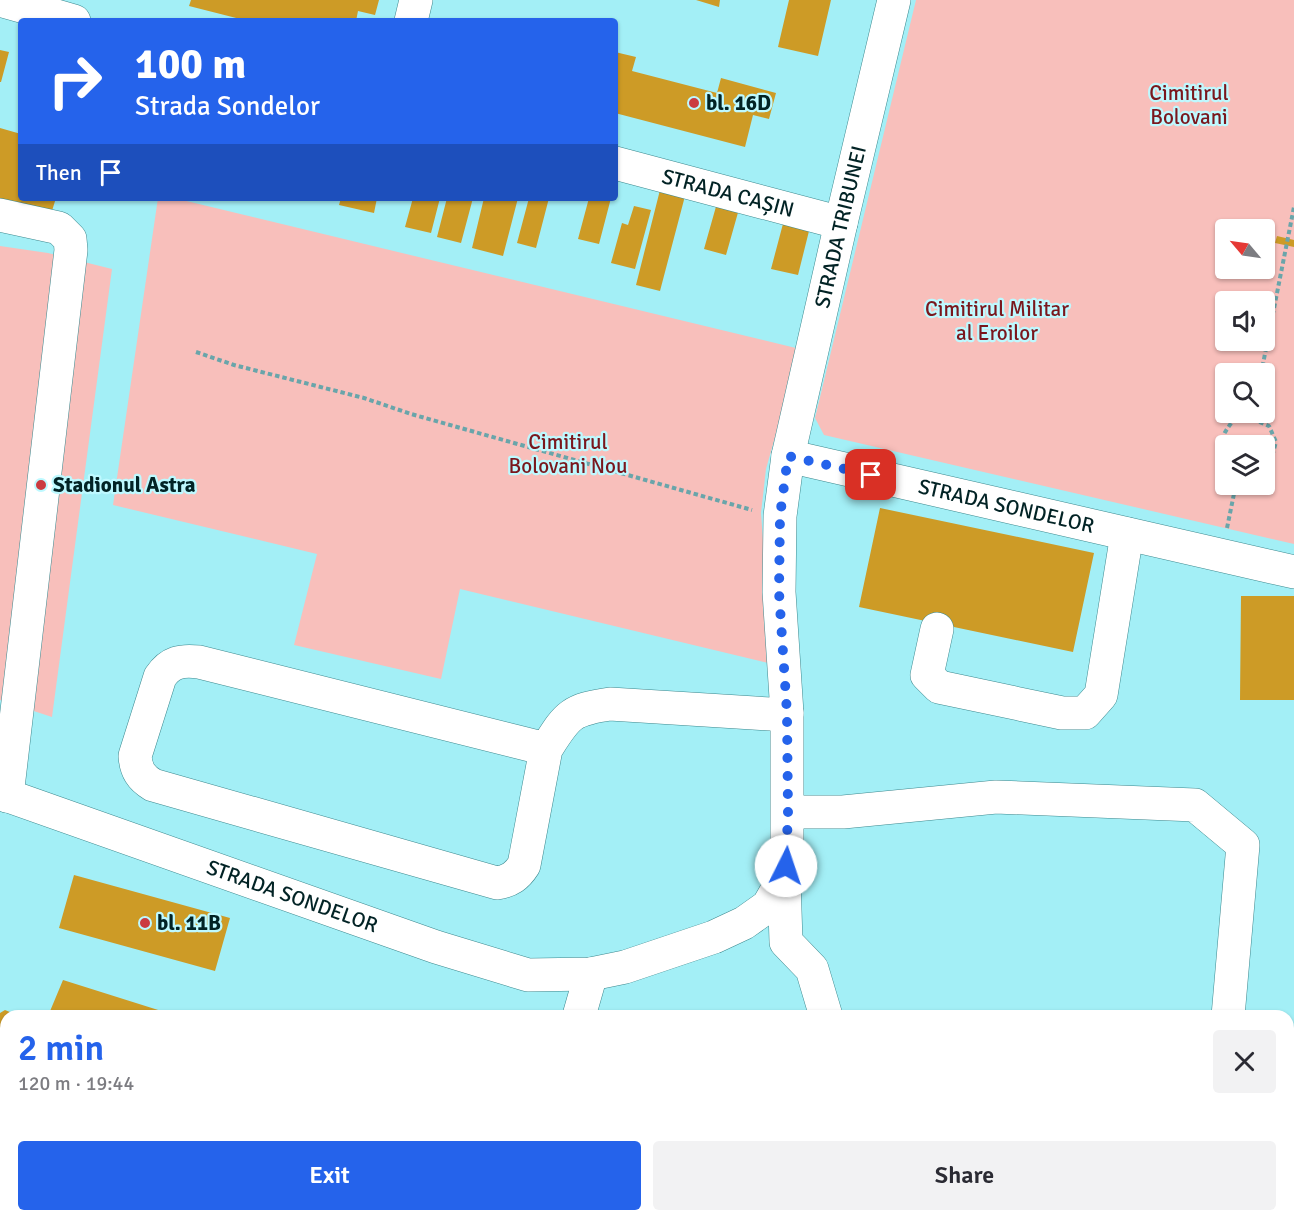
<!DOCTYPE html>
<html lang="en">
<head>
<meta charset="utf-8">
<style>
	:root { --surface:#fff; --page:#f2f2f3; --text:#2b2b33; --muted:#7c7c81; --accent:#2563eb }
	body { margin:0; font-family:Signika,sans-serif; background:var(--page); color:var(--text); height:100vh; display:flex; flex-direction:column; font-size:22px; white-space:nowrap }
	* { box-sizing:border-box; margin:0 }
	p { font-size:20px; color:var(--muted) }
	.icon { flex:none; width:33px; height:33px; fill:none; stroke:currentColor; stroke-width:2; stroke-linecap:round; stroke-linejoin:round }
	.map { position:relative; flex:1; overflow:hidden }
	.panel { position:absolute; left:0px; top:1010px; width:1294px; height:212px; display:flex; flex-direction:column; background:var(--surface); border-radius:18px 18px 0 0; box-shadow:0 2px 4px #0004 }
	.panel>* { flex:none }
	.hud { position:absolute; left:18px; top:18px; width:600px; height:183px; border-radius:6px; box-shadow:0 2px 4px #0004; background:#2563eb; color:#fff; overflow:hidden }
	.needle { width:39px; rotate:299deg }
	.tools { position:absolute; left:1215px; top:219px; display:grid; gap:12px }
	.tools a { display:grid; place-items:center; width:60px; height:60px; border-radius:6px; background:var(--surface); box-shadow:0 2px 4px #0004; font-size:30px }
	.pin { position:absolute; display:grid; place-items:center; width:51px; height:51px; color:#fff; margin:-26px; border-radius:12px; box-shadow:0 3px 9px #0006 }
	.me { position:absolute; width:66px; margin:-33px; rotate:4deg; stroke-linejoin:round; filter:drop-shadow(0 0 4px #0008) }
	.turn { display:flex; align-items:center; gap:21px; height:126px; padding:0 18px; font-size:27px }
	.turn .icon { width:78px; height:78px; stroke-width:2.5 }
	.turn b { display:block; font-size:42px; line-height:51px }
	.then { display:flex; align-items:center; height:57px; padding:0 18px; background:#0003; gap:12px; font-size:22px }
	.round { display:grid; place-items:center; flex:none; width:63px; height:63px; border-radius:6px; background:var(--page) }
	.head { display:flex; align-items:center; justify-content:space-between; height:102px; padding:0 18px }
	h1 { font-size:36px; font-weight:600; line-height:45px; color:var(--accent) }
	.cta { display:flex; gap:12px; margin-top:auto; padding:12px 18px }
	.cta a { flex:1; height:69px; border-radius:6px; background:var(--accent); color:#fff; font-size:24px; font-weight:600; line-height:69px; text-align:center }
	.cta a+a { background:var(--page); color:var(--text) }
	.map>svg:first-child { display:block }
	.green { fill:#f8bfbb; fill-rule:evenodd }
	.building { fill:#cd9b26 }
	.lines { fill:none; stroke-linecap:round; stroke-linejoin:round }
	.minor-casing { stroke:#3c888e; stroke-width:34 }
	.path { stroke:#69a5aa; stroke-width:4; stroke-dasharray:4.5 3; stroke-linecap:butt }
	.minor { stroke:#fff; stroke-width:33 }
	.route { stroke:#2563eb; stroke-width:10; stroke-dasharray:0 18 }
	.poi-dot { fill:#cb3b40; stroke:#bef9ff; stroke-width:2 }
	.labels { text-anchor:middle; stroke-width:4.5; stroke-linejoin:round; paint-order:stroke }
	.park-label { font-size:21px; fill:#7a171d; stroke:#bef9ff }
	.poi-label { font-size:21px; font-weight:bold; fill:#022325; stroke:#bef9ff; text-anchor:start }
	.street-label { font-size:21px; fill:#022325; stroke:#bef9ff }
</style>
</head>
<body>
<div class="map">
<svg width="1294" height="1220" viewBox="0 0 1294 1220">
	<rect width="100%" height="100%" fill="#a3eff6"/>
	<path class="green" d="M916 0H1294V544L824 435 815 418ZM1226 230H1264V268H1226ZM1226 302H1264V340H1226ZM1226 374H1264V412H1226ZM1226 446H1264V484H1226Z
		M158 198H174L800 349 766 469 761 513 772 664 460 589 441 679 294 645 317 554 113 505Z
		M0 246 48 253 112 269 52 717 0 700Z"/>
	<path class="building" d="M191 0H379L375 15 358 11 356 21H248L189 6Z
		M696 0H720L719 7Z
		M789 0H831L818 56 778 47Z
		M0 50 9 52 1 82H0Z
		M615 52 636 57 632 71 717 93 721 78 776 93 769 119 753 115 745 147 615 113Z
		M0 128 21 134V198H56L51 214 0 200Z
		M660 190 685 196 660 291 636 285Z
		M341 198H377L374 213 339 205Z
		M413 198H440L431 233 405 227Z
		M447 198H473L461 243 437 237Z
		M484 198H518L503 256 472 248Z
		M529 198H549L536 248 517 243Z
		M589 198H611L599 244 578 239Z
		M717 203 739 209 726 255 704 249Z
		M634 206 651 210 635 269 611 263 622 223 628 225Z
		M784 220 810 227 798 275 771 269Z
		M1277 236 1294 240V247L1275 243Z
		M880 508 1094 553 1073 652 859 607Z
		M1241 596H1294V700H1240Z
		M74 875 230 918 215 971 59 928Z
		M63 980 174 1015V1016H48Z
		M5 1010 17 1015 6 1016V1082L0 1097V1013Z
		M6 1118V1140L0 1139V1132Z
		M0 1211 6 1212V1215H31L52 1218 51 1220H0Z"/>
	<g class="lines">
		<g class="minor-casing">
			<g id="minor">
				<path d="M0 0 74 21"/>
				<path d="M411 21 416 0"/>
				<path id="s1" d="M615 163 841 223"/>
				<path d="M0 215 59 228 70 239 71 250 7 796"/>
				<path id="s2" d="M788 456 1294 572"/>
				<path d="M937 629 927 675 939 687 1062 713H1085L1101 695 1127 534"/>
				<path d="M546 749 524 865C517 876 510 881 497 883L153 785C141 778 136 770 135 756L160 677C170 662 181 660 199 662L546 749C567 716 569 710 610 704L770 714 787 713"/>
				<path id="s3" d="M0 793 436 947 528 975 591 974 625 967 714 937 744 923 768 906 784 878 787 853V713L779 592 780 516 788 456 841 223 894 0"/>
				<path d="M788 812H843L996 797 1195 805 1243 845 1228 1016"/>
				<path d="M784 878 786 942 812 969 826 1016"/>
				<path d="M579 1016 591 974"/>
				<path d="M0 1188 6 1189"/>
				<path d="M114 1215 148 1220"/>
				<path d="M473 1220 480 1215"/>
			</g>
		</g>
		<path class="path" d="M196 352 234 365 364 398 411 414 752 510
			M1261 374 1294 207
			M1253 412 1252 419 1269 426 1276 442 1270 464 1264 467
			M1226 462C1218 444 1221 435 1234 420L1252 419
			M1227 528 1236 484"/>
		<use href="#minor" class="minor"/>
	</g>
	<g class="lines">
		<path class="route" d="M786 866 788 812 787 713 779 592 780 516 788 456 871 475"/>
	</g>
	<g class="poi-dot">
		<circle cx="694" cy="103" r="6"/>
		<circle cx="41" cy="485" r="6"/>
		<circle cx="145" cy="923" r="6"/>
	</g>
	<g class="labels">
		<g class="park-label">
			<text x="1189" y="100">Cimitirul<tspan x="1189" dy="24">Bolovani</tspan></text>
			<text x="997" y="316">Cimitirul Militar<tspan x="997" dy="24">al Eroilor</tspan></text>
			<text x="568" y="449">Cimitirul<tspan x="568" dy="24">Bolovani Nou</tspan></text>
		</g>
		<g class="poi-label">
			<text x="706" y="110">bl. 16D</text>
			<text x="53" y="492">Stadionul Astra</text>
			<text x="157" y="930">bl. 11B</text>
		</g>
		<g class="street-label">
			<text dy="7" stroke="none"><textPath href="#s1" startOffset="117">STRADA CAȘIN</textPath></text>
			<text dy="7" stroke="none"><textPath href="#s3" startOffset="1503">STRADA TRIBUNEI</textPath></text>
			<text dy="7" stroke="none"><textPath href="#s2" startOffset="224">STRADA SONDELOR</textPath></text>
			<text dy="7" stroke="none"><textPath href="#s3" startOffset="310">STRADA SONDELOR</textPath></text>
		</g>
	</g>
</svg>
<div class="tools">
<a><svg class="needle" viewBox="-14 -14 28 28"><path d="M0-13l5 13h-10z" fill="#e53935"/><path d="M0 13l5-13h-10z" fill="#7c7c81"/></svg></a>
<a><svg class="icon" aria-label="sound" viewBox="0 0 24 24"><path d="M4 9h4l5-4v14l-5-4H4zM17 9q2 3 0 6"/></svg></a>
<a><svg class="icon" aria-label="search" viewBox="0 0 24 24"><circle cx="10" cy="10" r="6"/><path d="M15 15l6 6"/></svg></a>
<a><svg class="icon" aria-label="layers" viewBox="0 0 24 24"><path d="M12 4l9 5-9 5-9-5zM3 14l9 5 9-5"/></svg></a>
</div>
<div class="pin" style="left:871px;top:475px;background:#d93025"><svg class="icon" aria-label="arrive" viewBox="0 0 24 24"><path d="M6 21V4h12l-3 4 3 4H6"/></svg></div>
<svg class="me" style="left:786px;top:866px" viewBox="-20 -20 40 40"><circle r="19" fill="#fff"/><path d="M0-13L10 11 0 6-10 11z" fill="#2563eb"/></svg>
<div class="hud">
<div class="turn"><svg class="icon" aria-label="right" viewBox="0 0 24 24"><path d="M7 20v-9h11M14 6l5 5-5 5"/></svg><div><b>100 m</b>Strada Sondelor</div></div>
<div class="then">Then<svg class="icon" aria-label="arrive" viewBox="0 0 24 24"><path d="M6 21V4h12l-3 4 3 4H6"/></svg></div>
</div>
<section class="panel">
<div class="head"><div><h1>2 min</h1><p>120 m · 19:44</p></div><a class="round"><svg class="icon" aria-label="close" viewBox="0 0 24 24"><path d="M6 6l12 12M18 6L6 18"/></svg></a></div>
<div class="cta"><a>Exit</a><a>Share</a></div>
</section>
</div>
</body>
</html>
